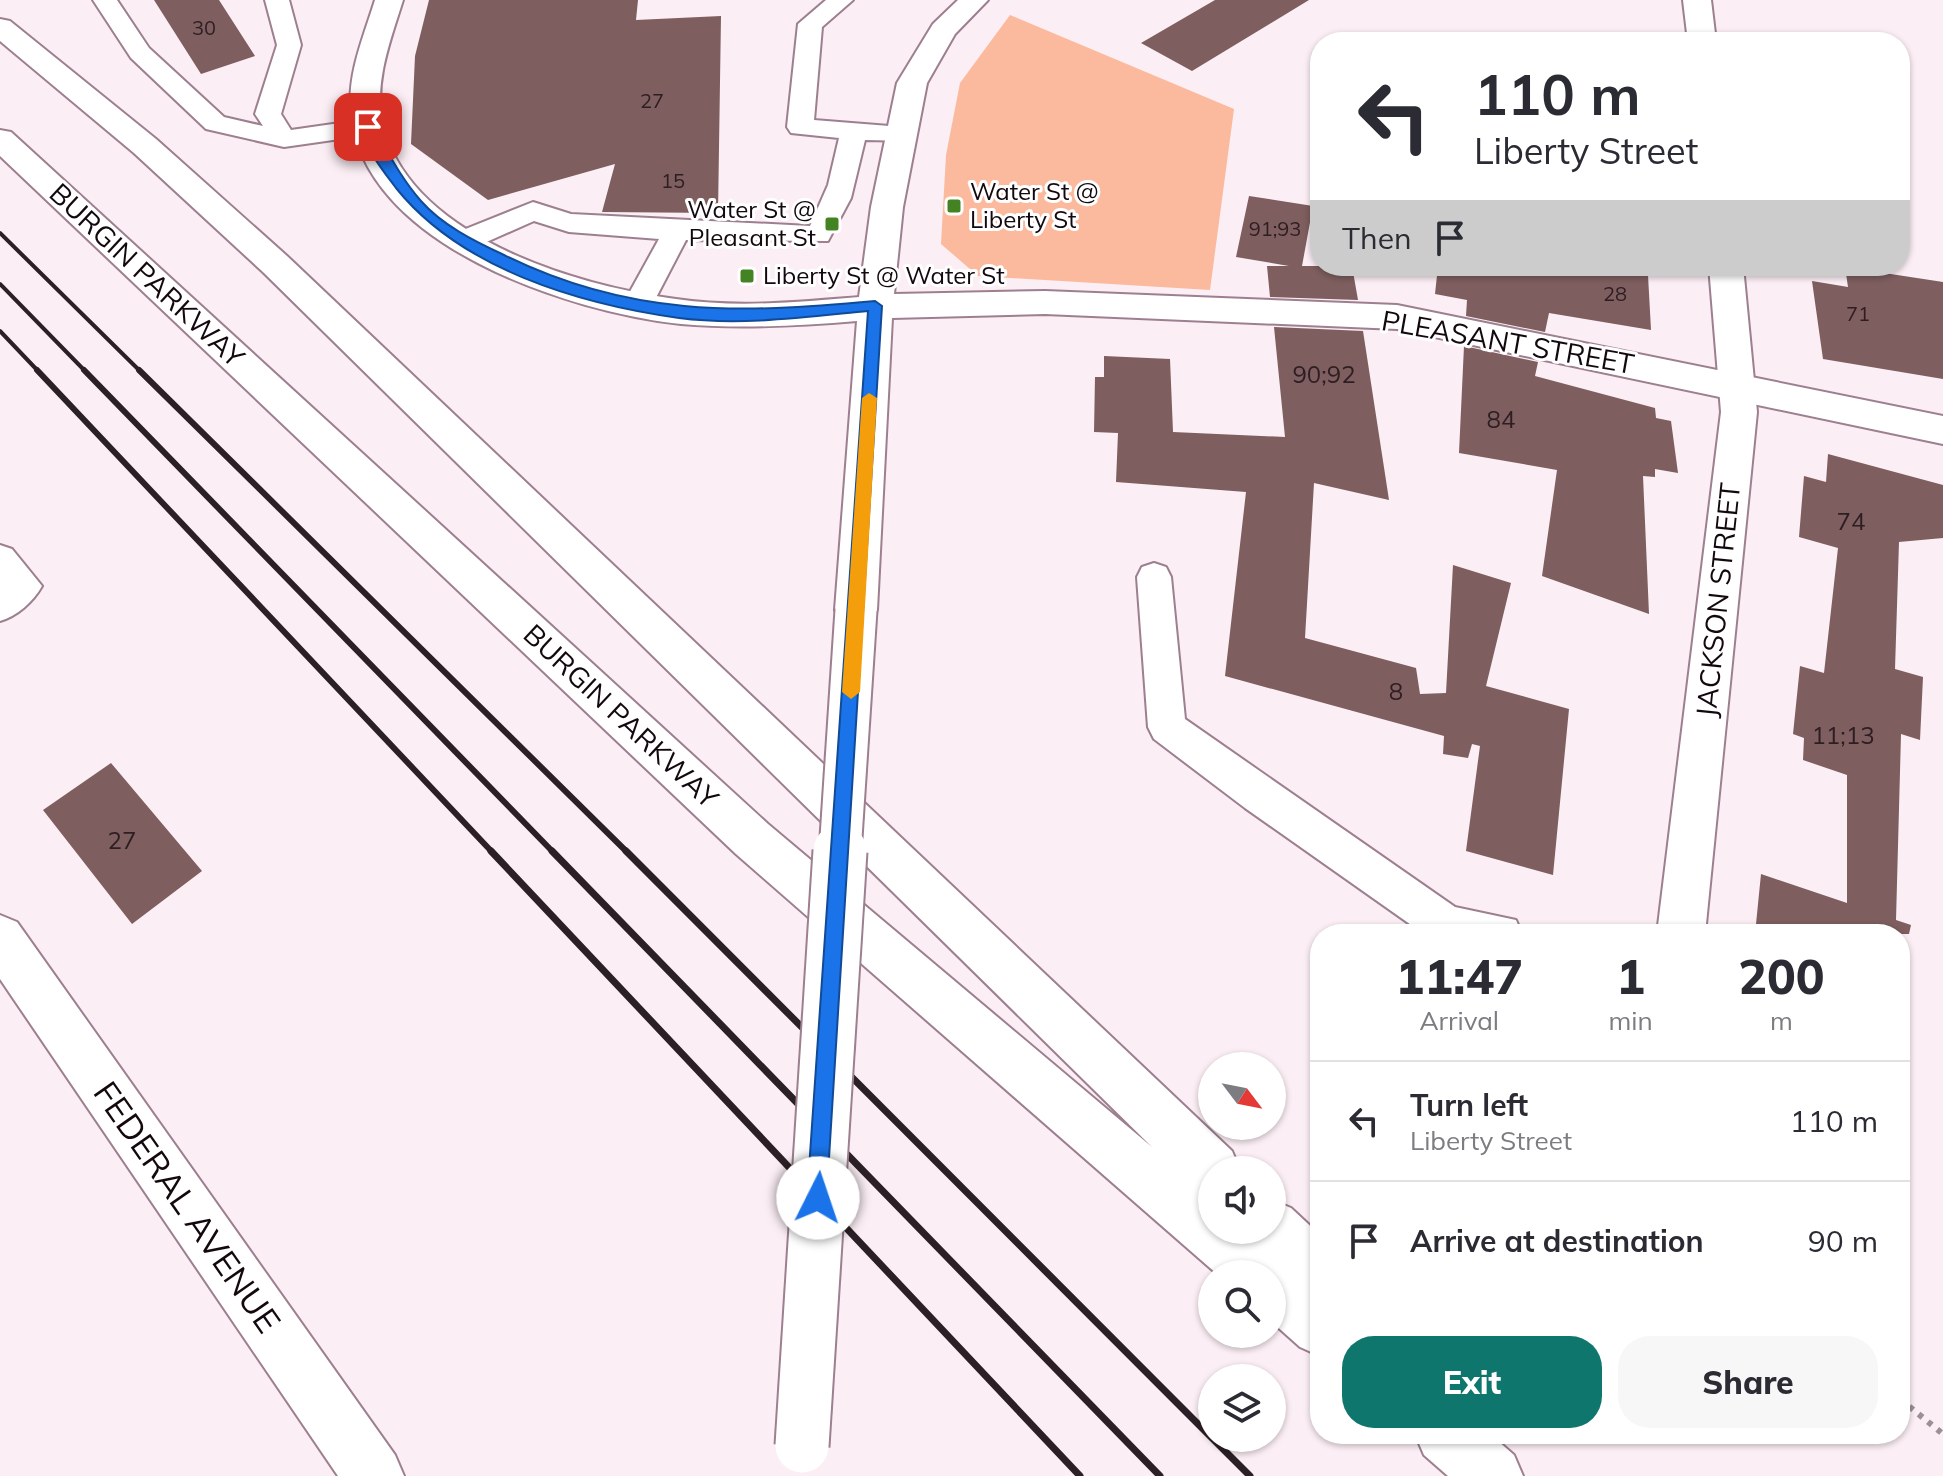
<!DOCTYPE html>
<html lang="en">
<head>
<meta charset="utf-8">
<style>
	:root { --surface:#fff; --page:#f7f7f7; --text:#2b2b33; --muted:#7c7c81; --line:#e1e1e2; --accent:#0f766e }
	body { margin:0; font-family:Mulish,sans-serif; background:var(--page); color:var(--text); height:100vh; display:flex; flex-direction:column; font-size:30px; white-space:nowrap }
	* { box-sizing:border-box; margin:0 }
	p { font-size:26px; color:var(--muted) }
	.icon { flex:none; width:44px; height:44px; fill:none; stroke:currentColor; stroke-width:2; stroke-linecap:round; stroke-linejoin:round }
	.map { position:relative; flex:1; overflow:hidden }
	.sheet { position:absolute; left:1310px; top:924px; width:600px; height:520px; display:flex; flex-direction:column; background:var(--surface); border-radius:32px; box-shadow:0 2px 6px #0004 }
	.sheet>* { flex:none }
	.guide { position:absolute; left:1310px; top:32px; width:600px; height:244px; border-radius:32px; box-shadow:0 2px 6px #0004; background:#fff; color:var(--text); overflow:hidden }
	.needle { width:52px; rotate:122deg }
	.controls { position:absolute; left:1198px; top:1052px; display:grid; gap:16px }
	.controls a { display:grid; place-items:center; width:88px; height:88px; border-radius:50%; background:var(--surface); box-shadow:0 2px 6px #0004; font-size:40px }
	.pin { position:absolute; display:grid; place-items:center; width:68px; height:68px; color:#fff; margin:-34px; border-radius:16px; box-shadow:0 4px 12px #0006 }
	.me { position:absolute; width:88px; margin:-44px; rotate:4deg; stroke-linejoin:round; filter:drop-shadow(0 0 6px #0008) }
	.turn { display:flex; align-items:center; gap:28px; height:168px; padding:0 32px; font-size:36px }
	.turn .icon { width:104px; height:104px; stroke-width:2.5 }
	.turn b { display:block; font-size:56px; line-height:68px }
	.then { display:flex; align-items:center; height:76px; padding:0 32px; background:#0003; gap:16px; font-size:30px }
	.eta { display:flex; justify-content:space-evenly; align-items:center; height:136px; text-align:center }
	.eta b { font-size:48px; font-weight:800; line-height:56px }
	.primary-button { display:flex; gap:16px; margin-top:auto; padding:16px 32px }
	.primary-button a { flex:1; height:92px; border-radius:32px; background:var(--accent); color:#fff; font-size:32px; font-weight:800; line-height:92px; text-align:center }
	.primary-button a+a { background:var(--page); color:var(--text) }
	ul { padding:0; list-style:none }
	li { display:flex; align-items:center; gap:24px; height:120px; padding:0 32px; border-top:2px solid var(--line) }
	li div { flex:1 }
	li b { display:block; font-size:30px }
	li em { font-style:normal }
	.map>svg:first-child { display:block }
	.green { fill:#fbba9d }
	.building { fill:#7e5e5f }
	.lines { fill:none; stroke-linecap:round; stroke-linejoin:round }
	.lane-casing { stroke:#9d7f8f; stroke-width:4 }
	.street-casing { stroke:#9d7f8f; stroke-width:4 }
	.secondary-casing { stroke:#9d7f8f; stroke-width:4 }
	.primary-casing { stroke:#9d7f8f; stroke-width:4 }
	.path { stroke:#9c9096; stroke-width:6; stroke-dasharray:5 7; stroke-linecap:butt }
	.lane { fill:#fff; fill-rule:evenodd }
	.street { fill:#fff; fill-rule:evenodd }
	.secondary { fill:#fff; fill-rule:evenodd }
	.primary { fill:#fff; fill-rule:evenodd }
	.rail-far2 { stroke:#2b2025; stroke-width:4 }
	.rail-far1 { stroke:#2b2025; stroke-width:6 }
	.rail { stroke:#2b2025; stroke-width:7 }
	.secondary-bridge-far1-casing { stroke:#9d7f8f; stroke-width:45; stroke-linecap:butt }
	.secondary-bridge-casing { stroke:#9d7f8f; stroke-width:57; stroke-linecap:butt }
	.secondary-bridge-far1 { stroke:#fff; stroke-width:41 }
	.secondary-bridge { stroke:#fff; stroke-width:53 }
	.route { fill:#1a73e8; stroke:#114b97; stroke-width:2 }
	.slow { fill:#f59e0b }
	.poi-dot { fill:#438323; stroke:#fff; stroke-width:3 }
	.labels { text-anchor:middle; stroke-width:6; stroke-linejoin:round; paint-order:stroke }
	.far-number-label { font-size:20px; fill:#2d1e22 }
	.far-poi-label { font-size:24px; fill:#12080d; stroke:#fff; text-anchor:start }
	.number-label { font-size:24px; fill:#2d1e22 }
	.street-label { font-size:28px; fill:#12080d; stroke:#fff }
	.near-street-label { font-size:34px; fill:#12080d; stroke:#fff }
</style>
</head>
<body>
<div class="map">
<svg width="1943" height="1476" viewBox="0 0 1943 1476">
	<rect width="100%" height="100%" fill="#fbeef4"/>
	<path class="green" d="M1010 15 1234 109 1210 290 978 276 941 244 946 155 960 83Z"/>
	<path class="building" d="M154 0H219L255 56 201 74Z
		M429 0H638L636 20 721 16 718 213 602 212 615 164 488 200 411 144 415 56Z
		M1215 0H1309L1192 71 1141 43Z
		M1249 196 1313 206 1302 266H1352L1358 300 1270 297 1267 266H1289L1236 257Z
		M1438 266H1595L1648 275 1651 330 1549 313 1545 332 1466 316 1467 300 1435 294Z
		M1845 267 1943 282V379L1823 359 1812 281 1848 287Z
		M1274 327 1363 331 1389 500 1314 483 1305 638 1416 668 1420 694 1446 693 1453 565 1511 583 1486 686 1569 709 1553 875 1466 851 1480 746 1472 744 1468 758 1443 754 1444 736 1225 676 1246 492 1116 482 1118 433 1094 432 1095 377H1104V356L1170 359 1173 432 1285 437Z
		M1464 346 1538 362 1535 376 1655 408 1656 418 1671 421 1678 473 1655 469V477L1643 476 1649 614 1542 576 1557 470 1459 453Z
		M1828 454 1943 485V538L1899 542 1895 669 1923 677 1920 740 1901 734 1896 920 1911 925 1909 934H1755L1761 874 1847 903V775L1803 760 1804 738 1793 734 1800 666 1824 673 1838 548 1799 537 1804 476 1826 482Z
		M111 763 202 871 132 924 43 810Z"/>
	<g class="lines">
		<g class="lane-casing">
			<path id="lane" d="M93 0H117L149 48 224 117 263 126 255 114 277 45 265 0H289L301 45 281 114 291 130 368 119 377 121 381 127 377 133 368 135 284 147 206 129 131 58Z
				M826 0H853L822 27 814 120 902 127 911 129 915 135 911 141 865 140 851 198 828 241 686 240 648 313 637 316 626 313 622 306 659 239 569 232 534 221 473 248H453L449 241 453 234 533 202 571 214 810 226 828 185 839 138 791 133 787 127 798 24Z
				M0 545 12 549 42 586C33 602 17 616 0 621Z
				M1154 563 1166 567 1171 577 1185 719 1455 907 1516 920 1522 934H1424L1245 808 1154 739 1148 727 1137 577 1142 567Z"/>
		</g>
		<g class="street-casing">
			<path id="street" d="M1683 0H1711L1716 42H1688Z
				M1709 266H1743L1757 412 1705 934H1657L1721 412Z
				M0 915 17 922 395 1455 404 1476H338L0 979Z"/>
		</g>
		<g class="secondary-casing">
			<path id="secondary" d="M375 0H403C391 39 373 83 383 125 410 237 577 286 676 299 737 308 798 302 859 297L871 207 897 83 933 24 958 0H988L955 34 927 83 903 207 894 294 1045 291 1397 305 1943 416V444L1397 329 1045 314 892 318 877 610 871 622 856 627 841 622 835 610 857 321C798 326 740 329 681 324 570 312 362 245 351 112 347 74 364 36 375 0Z"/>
		</g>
		<g class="primary-casing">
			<path id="primary" d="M0 19 10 21 156 139 287 256 1232 1151 1240 1170H1212V1196L1208 1195 1212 1198V1230H1272V1200L1291 1208 1320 1235V1356L1300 1347 1272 1322V1274H1217L736 854 0 156V130L11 132 768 824 1152 1147 263 272 134 153 0 41Z
				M1415 1434H1490L1514 1455 1523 1476H1448L1424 1455Z"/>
		</g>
		<path class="path" d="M1900 1399 1943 1434"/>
		<use href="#lane" class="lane"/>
		<use href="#street" class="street"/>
		<use href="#secondary" class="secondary"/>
		<use href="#primary" class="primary"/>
		<path class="rail-far2" d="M0 233 141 372
			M0 284 86 372
			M0 331 39 372"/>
		<path class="rail-far1" d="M37 370 493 853
			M84 370 554 853
			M139 370 628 853"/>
		<path class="rail" d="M491 851 1080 1476
			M552 851 1160 1476
			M626 851 1212 1438
			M1212 1438 1250 1476"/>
		<g class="secondary-bridge-far1-casing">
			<path id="secondary-bridge-far1" d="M840 853 856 610"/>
		</g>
		<g class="secondary-bridge-casing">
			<path id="secondary-bridge" d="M802 1446 840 851"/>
		</g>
		<use href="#secondary-bridge-far1" class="secondary-bridge-far1"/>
		<use href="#secondary-bridge" class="secondary-bridge"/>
	</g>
	<path class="route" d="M363 125H372C388 152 400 177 421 201 442 225 474 241 502 254 628 317 738 314 875 301L882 306 826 1206 818 1210 810 1206 807 1198 868 311C806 317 741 326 679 318 579 304 461 269 396 188 384 172 361 144 363 125Z"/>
	<path class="slow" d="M869 393 877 398 860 692 851 699 842 692 862 398Z"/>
	<g class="poi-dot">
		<rect x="946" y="198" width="16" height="16" rx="4"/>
		<rect x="824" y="216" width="16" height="16" rx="4"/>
		<rect x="739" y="268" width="16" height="16" rx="4"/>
	</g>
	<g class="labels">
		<g class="far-number-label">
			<text x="204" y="35">30</text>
			<text x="652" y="108">27</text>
			<text x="673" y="188">15</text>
			<text x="1275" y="236">91;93</text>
			<text x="1615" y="301">28</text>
			<text x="1858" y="321">71</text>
		</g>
		<g class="far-poi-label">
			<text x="970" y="200">Water St @<tspan x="970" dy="28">Liberty St</tspan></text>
			<text x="816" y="218" text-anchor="end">Water St @<tspan x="816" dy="28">Pleasant St</tspan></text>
			<text x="763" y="284">Liberty St @ Water St</text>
		</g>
		<g class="number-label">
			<text x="1324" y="383">90;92</text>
			<text x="1501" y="428">84</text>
			<text x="1851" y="530">74</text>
			<text x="1396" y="700">8</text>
			<text x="1843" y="744">11;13</text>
			<text x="122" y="849">27</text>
		</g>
		<g class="street-label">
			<text transform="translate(147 275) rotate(43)" y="10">BURGIN PARKWAY</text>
			<text transform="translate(1508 342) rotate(10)" y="10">PLEASANT STREET</text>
			<text transform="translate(1718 600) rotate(-84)" y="10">JACKSON STREET</text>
			<text transform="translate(621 716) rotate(43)" y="10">BURGIN PARKWAY</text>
		</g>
		<g class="near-street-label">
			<text transform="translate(187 1207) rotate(55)" y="12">FEDERAL AVENUE</text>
		</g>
	</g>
</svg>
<div class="controls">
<a><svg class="needle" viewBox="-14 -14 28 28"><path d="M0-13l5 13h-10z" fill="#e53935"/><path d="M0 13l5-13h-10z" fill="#7c7c81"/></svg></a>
<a><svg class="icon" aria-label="sound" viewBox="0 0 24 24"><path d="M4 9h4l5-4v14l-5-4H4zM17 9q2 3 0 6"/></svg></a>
<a><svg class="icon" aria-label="search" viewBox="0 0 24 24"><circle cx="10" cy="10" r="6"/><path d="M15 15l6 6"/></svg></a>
<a><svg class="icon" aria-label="layers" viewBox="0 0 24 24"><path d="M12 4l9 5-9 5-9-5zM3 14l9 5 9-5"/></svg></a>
</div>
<div class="pin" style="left:368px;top:127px;background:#d93025"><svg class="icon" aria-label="arrive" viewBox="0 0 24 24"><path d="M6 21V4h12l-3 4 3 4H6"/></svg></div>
<svg class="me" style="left:818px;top:1198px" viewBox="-20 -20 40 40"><circle r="19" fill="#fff"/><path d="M0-13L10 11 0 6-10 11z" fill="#1a73e8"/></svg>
<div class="guide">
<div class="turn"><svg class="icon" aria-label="left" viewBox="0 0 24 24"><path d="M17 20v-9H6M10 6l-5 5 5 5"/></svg><div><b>110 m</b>Liberty Street</div></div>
<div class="then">Then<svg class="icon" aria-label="arrive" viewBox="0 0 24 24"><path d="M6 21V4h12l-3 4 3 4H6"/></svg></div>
</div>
<section class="sheet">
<div class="eta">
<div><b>11:47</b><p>Arrival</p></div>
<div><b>1</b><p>min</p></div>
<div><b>200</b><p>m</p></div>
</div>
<ul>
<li><svg class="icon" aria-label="left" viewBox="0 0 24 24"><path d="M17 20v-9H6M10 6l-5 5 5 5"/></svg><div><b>Turn left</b><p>Liberty Street</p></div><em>110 m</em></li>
<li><svg class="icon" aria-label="arrive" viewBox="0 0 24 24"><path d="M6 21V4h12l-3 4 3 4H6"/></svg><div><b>Arrive at destination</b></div><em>90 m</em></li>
</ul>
<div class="primary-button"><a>Exit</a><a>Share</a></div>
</section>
</div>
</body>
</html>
